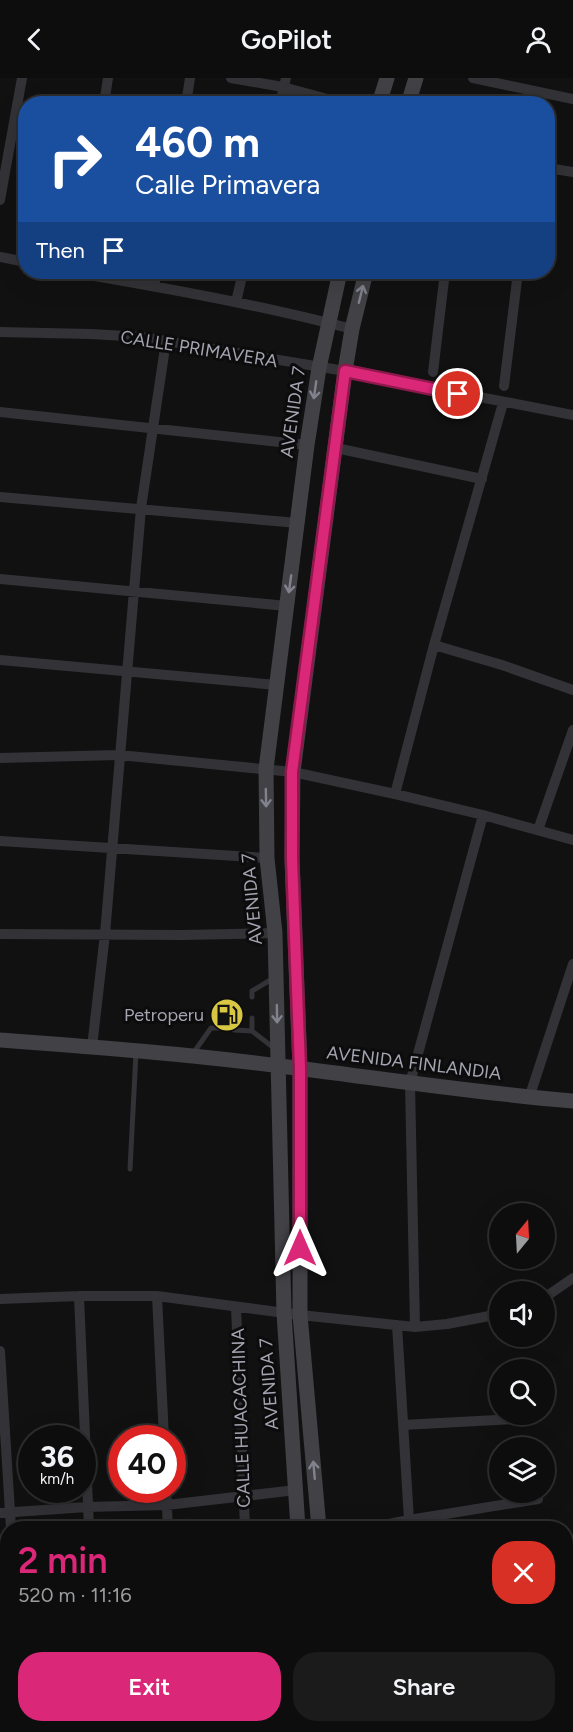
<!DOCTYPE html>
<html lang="en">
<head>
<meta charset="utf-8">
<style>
	:root { --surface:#0d0d0e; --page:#1b1b1c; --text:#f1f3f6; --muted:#9a9c9e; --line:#2d2d2e; --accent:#db2777 }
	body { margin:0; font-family:Figtree,sans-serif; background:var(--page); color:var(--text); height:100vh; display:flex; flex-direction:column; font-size:22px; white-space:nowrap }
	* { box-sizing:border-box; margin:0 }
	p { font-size:20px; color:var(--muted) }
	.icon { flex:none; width:33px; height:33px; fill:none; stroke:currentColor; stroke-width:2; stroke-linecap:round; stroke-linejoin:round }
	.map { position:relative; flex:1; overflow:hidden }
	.drawer { position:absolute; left:0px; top:1443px; width:573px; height:212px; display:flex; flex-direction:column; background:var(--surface); border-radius:24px 24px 0 0; box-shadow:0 6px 24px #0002,0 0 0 2px var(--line) }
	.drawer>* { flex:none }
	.guide { position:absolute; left:18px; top:18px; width:537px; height:183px; border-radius:24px; box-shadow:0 6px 24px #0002,0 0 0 2px var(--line); background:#1a4fa0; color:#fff; overflow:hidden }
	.needle { width:39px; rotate:18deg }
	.controls { position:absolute; left:489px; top:1125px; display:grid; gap:12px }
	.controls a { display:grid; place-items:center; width:66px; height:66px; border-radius:50%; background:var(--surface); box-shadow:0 6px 24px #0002,0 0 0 2px var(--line); font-size:30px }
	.speed { position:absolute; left:18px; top:1347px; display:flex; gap:12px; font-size:30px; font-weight:700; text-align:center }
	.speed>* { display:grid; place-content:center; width:78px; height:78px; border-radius:50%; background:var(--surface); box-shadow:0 6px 24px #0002,0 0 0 2px var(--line); line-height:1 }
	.speed small { font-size:15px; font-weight:400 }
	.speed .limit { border:9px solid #d22; background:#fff; color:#111 }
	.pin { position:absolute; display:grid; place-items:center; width:51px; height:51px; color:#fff; margin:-26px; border:3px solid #fff; border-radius:50%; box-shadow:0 2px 6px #0007 }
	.me { position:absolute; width:66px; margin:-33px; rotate:0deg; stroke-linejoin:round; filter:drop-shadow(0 0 4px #0008) }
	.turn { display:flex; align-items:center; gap:21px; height:126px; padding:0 18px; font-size:27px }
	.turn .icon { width:78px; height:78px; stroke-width:2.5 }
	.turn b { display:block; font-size:42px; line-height:51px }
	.then { display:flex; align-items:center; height:57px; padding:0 18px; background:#0003; gap:12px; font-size:22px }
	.round { display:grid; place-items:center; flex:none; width:63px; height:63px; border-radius:24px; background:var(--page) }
	.head { display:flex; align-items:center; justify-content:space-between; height:102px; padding:0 18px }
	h1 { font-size:36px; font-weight:600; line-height:45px; color:var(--accent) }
	.button { display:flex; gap:12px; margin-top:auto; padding:12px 18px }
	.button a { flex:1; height:69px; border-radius:24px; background:var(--accent); color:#fff; font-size:24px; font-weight:600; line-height:69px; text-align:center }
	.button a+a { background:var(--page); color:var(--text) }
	header { display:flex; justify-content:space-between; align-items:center; height:78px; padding:0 18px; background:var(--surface); font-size:27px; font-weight:600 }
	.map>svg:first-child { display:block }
	.green { fill:#181c1a }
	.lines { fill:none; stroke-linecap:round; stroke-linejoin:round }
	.lane { stroke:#333337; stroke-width:5 }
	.street { stroke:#333337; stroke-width:10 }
	.secondary { stroke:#414146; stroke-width:15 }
	.oneway { stroke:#81828c }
	.route-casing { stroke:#8e194d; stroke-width:15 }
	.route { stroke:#db2777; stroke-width:10 }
	.labels { text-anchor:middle; stroke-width:6; stroke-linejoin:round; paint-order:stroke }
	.street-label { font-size:18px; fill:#a4a5b1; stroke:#0c0c0d }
	.poi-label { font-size:18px; fill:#a4a5b1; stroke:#0c0c0d; text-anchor:end }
</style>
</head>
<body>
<header><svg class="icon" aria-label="back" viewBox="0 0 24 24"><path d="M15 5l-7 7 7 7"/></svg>GoPilot<svg class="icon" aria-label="person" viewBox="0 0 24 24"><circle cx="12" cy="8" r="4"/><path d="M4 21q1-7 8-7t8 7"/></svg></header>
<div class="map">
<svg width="573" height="1654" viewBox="0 0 573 1654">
	<rect width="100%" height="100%" fill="#111112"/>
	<path class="green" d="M81 1442 82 1450H21V1445Z"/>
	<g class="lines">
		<path class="lane" d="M252 919V913L272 901
			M252 940V953L274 970
			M234 952 252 953
			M192 977 211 950H219
			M130 1091 136 975"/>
		<path class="street" d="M231 0 283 9 346 26
			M473 0 573 21
			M104 26 108 0
			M186 26 190 0
			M280 26 286 0
			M548 90 573 94
			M0 122 22 0
			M0 179 26 184
			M71 194C166 210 260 227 352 251
			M154 208 157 194
			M236 224 243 194
			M0 254 91 256 142 259 345 293 573 337
			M433 294 445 194
			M504 308 518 194
			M0 334 307 367
			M336 370 482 401
			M0 419 298 445
			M0 501 287 528
			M434 567 502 587 573 612
			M0 582 277 607
			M0 680 119 677 293 694 395 716 483 737 573 762
			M395 716 434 567 503 325
			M538 752 573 652
			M0 763 267 780
			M0 856 183 857 275 855
			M92 969 105 856 141 430 166 263
			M529 1020 573 886
			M79 1218 89 1450
			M157 1218 164 1360
			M544 1220 573 1200
			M0 1221 79 1218H157L300 1237 415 1249 447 1246 500 1236
			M236 1229 245 1450
			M397 1247 409 1442
			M415 1249 410 1005 483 737
			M0 1273 11 1450
			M403 1347 534 1340
			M166 1412 168 1450
			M0 1435 87 1429 167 1427 296 1412
			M369 1450 409 1442 538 1421
			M572 1528 573 1531
			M566 1568 573 1565
			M0 1610H8
			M21 1647V1654
			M100 1647V1654
			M175 1647 176 1654
			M253 1647V1654
			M417 1647 443 1654
			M523 1654 525 1647"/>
		<path class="secondary" d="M379 26 387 0
			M408 26 416 0
			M0 962C93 969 187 976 280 988 378 1000 475 1015 573 1023
			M298 1450 284 1235 275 855 267 780 266 691 307 367 319 290 340 194
			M319 1450 300 1237V990L292 781 293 694 345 293 352 251 366 194
			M309 1647V1654
			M333 1647V1654"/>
	</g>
	<defs><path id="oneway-shaft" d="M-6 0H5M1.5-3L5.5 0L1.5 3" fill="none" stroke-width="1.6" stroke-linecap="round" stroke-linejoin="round" transform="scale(1.5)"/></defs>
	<g class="oneway">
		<use href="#oneway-shaft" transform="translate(361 216) rotate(-76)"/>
		<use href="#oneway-shaft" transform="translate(315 312) rotate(98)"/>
		<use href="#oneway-shaft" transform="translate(290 506) rotate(98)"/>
		<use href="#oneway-shaft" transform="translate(266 720) rotate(89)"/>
		<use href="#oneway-shaft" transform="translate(277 936) rotate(89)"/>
		<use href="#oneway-shaft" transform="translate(314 1392) rotate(-95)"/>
	</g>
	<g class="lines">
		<g class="route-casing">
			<path id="route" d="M300 1170V990L292 781V694L345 293 458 316"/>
		</g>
		<use href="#route" class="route"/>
	</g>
	<defs>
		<g id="fuel-disc" transform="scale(1.725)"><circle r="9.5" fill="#d8c743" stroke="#0c0c0d"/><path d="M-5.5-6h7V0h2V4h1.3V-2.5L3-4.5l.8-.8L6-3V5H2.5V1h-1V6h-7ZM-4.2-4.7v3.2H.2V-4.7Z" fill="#111"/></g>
	</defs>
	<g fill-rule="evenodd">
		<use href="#fuel-disc" x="227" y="937"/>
	</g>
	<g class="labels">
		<g class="street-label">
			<text transform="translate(199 271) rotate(9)" y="6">CALLE PRIMAVERA</text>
			<text transform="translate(293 334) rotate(-82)" y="6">AVENIDA 7</text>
			<text transform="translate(252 821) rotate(-95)" y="6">AVENIDA 7</text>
			<text transform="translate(414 985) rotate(7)" y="6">AVENIDA FINLANDIA</text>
			<text transform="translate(269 1306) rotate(-94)" y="6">AVENIDA 7</text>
			<text transform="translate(241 1340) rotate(-92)" y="6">CALLE HUACACHINA</text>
		</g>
		<g class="poi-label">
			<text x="204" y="943">Petroperu</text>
		</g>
	</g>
</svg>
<div class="controls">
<a><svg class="needle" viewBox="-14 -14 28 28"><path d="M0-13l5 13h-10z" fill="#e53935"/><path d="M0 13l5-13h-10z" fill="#9a9c9e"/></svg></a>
<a><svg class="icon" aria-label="sound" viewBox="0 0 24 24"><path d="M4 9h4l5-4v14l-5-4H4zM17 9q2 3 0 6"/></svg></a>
<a><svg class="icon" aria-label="search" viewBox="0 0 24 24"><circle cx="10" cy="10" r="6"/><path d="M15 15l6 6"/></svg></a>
<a><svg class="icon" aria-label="layers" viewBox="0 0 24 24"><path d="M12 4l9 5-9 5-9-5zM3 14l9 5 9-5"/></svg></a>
</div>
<div class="speed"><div>36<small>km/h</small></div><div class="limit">40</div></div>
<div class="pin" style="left:458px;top:316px;background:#d93025"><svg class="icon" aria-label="arrive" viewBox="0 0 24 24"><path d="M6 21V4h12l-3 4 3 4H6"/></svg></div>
<svg class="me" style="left:300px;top:1170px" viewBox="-20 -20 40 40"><path d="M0-17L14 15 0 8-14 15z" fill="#db2777" stroke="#fff" stroke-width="4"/></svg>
<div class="guide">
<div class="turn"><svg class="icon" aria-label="right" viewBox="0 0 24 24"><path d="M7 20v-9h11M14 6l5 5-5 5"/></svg><div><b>460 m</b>Calle Primavera</div></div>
<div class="then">Then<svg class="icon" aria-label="arrive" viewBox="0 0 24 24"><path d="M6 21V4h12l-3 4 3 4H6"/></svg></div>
</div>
<section class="drawer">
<div class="head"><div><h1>2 min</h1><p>520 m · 11:16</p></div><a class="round" style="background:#d93025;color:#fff"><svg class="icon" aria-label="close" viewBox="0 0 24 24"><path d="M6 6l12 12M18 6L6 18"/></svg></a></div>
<div class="button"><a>Exit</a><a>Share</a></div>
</section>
</div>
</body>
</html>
